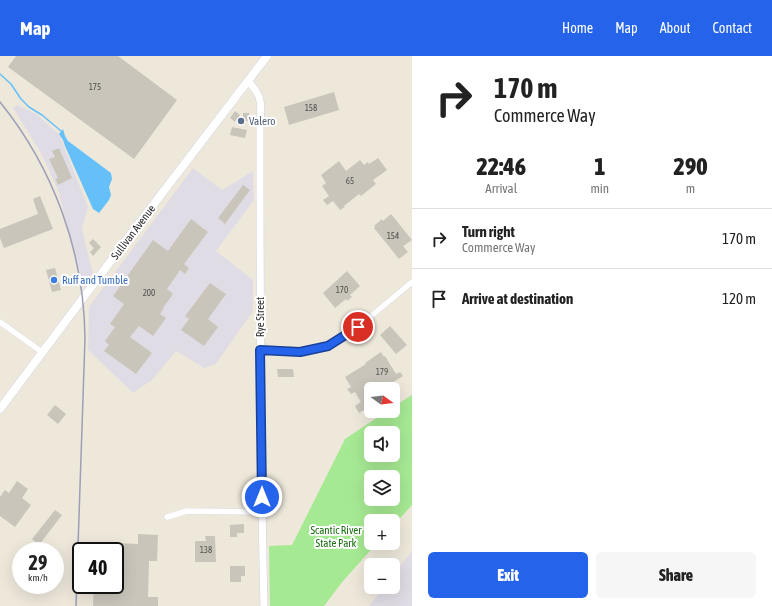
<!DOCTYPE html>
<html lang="en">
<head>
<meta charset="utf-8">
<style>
	:root { --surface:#fff; --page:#f6f6f6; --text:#222; --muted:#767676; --line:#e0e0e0; --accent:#2563eb }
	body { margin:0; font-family:"Asap Condensed",sans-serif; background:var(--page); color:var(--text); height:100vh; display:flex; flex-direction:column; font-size:15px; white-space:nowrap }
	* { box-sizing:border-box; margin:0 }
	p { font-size:13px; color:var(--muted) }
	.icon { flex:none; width:22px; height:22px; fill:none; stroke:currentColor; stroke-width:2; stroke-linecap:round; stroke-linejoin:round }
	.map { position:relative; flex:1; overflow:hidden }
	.panel { display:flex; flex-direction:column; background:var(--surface); width:360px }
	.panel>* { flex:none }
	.banner { background:#fff; color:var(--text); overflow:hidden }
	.needle { width:26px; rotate:105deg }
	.tools { position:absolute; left:364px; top:326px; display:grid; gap:8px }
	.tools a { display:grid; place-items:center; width:36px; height:36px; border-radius:6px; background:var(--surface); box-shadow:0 4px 16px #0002; font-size:20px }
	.speed { position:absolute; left:12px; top:486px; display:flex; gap:8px; font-size:20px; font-weight:700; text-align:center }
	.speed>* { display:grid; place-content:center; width:52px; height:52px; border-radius:50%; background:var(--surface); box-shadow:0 4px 16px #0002; line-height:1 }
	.speed small { font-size:10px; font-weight:400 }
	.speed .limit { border:2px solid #111; border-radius:6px; background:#fff; color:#111 }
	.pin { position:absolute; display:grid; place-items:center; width:34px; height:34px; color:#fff; margin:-17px; border:2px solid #fff; border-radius:50%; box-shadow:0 1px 4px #0007 }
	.me { position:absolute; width:44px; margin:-22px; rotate:0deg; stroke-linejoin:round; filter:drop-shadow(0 0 3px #0008) }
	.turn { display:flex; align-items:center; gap:14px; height:84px; padding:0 16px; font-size:18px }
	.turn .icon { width:52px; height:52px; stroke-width:2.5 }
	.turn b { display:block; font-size:28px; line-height:34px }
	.eta { display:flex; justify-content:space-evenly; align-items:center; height:68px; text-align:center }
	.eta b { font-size:24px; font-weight:800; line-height:28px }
	.cta { display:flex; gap:8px; margin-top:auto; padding:8px 16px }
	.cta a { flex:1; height:46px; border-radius:6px; background:var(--accent); color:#fff; font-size:16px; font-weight:800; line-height:46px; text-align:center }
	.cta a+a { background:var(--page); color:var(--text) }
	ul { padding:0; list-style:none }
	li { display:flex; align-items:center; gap:12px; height:60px; padding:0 16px; border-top:1px solid var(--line) }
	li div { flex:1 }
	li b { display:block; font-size:15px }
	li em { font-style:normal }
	header { display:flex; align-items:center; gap:24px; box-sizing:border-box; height:56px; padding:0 20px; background:var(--accent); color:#fff }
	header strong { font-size:19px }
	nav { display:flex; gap:22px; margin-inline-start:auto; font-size:14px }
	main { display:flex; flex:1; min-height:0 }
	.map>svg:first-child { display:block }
	.industrial { fill:#e0dce5 }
	.green { fill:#a6e993; fill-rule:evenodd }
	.water { fill:#65c0f9 }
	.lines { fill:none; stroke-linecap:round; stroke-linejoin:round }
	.stream { stroke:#65c0f9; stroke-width:1.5 }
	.building { fill:#c9c5bb }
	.minor-casing { stroke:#d0d2e5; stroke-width:6 }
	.tertiary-casing { stroke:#d0d2e5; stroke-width:8 }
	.secondary-casing { stroke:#d0d2e5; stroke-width:9 }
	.minor { stroke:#fff; stroke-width:5.5 }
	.tertiary { stroke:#fff; stroke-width:7 }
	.secondary { stroke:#fff; stroke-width:8 }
	.rail { stroke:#9d9eb7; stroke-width:1.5 }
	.route-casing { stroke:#184099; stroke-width:10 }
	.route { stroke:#2563eb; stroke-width:7 }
	.service-dot { fill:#5c6f8a; stroke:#fff; stroke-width:1.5 }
	.shop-dot { fill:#3f7fe0; stroke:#fff; stroke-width:1.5 }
	.labels { text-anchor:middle; stroke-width:4; stroke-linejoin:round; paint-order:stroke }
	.number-label { font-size:9px; fill:#52514e }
	.service-label { font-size:11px; fill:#4e5e75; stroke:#fff; text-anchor:start }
	.street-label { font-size:11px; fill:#2a2a2a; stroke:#fff }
	.shop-label { font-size:11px; fill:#366cbe; stroke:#fff; text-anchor:start }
	.park-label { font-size:11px; fill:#1c6e14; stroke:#fff }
</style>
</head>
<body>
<header>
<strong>Map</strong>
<nav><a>Home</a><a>Map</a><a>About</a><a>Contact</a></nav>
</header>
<main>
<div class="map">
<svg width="412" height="550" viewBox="0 0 412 550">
	<rect width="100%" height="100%" fill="#eee8db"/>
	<path class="industrial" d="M17 49 36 58 59 78 88 151 82 173 93 218 84 232 58 134 41 97 13 52Z
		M193 112 222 134 253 115 254 144 216 195 253 224V255L216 308 204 312 176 295 152 324 133 337 88 294 89 251Z
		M412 495V550H369L384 531H393V519Z"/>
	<path class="green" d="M412 339V449L393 470V465H371V487H377L343 525 324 550H270L269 490 292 489 345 383 387 355H393V351ZM371 377H393V399H371ZM371 421H393V443H371Z"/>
	<path class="water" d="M63 73 65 80 68 85 111 117 112 123 109 131 111 139 109 144 99 157 93 153 65 90 63 84 59 78Z"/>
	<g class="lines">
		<path class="stream" d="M0 18 11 28 21 43 29 51 42 59 61 75"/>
	</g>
	<path class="building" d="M16 0H118L177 44 134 103 8 11Z
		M334 36 339 54 289 69 284 51Z
		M235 55 240 59 235 66 230 62Z
		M243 57H249L250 65H243Z
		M232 71 247 74 245 82 230 79Z
		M59 92 72 122 58 129 55 123 58 122 49 103 55 101 52 95Z
		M378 102 387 114 373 124 376 128 361 140 359 138 344 150 345 151 340 154 333 145 327 149 323 144 329 140 322 130 326 127 321 119 339 105 346 115 360 104 364 109 368 106 369 108Z
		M243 129 250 134 225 168 218 162Z
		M40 140 53 173 4 192 0 182V173L38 158 33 143Z
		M391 158 412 184 403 190 408 196 399 203 374 172 375 171 374 170 382 163 383 165Z
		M191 163 208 176 184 208 189 212 185 218 180 214 167 233 173 238 163 252H164L160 258 166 262 153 280 139 270 130 281 152 297 136 318 104 295 109 289 105 285 115 271 110 268 124 248 113 240 153 184 168 195Z
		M93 183 101 191 93 200 90 196 94 192 89 187Z
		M55 212 61 234 52 236 46 214Z
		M347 215 360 230 350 239 352 241 347 245 346 243 335 252 323 237Z
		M210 227 226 238 208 263 218 271 204 290 181 274 189 263 185 260Z
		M390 270 407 289 396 298 380 279Z
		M381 296 384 301 385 300 396 318 400 316 403 320 382 333H371V350L359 357 355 350 361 346 355 336 351 338 347 333 351 331 345 321 366 308 365 307Z
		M277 313H293L294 321H278Z
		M55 349 66 358 58 368 47 359Z
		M17 425 28 433 22 442 31 449 15 471 0 460V441L5 434 9 437Z
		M55 454 62 459 39 489 32 483Z
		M244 468V477H237V481H230V469Z
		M138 478 158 479 157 505H149L148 541H158V550H93L94 529H115V495H95L96 486 138 488Z
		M205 480H215L216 506H195V485H206Z
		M230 510H245V520H241V526H230Z"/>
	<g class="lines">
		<g class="minor-casing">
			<path id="minor" d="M0 266 42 296
				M260 294 299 296 328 290 358 271 412 226
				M167 461 187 455 262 456"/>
		</g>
		<g class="tertiary-casing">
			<path id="tertiary" d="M248 25C264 42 261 49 260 71 260 231 260 390 264 550"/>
		</g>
		<g class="secondary-casing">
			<path id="secondary" d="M0 353 137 170 267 0"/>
		</g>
		<use href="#minor" class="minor"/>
		<use href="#tertiary" class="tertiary"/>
		<use href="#secondary" class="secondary"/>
		<path class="rail" d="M0 46C54 113 84 196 85 282L76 550"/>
	</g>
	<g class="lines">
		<g class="route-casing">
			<path id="route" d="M262 441 260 294 300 296 328 290 358 271"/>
		</g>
		<use href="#route" class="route"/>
	</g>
	<circle class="service-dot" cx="241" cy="65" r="4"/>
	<circle class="shop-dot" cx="54" cy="224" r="4"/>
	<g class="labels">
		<g class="number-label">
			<text x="95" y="34">175</text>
			<text x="311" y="55">158</text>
			<text x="350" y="128">65</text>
			<text x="393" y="183">154</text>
			<text x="342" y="237">170</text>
			<text x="149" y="240">200</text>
			<text x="382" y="319">179</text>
			<text x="206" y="497">138</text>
		</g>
		<g class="service-label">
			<text x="249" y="69">Valero</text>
		</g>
		<g class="street-label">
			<text transform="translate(133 176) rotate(-53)" y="4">Sullivan Avenue</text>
			<text transform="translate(260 261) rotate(-90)" y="4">Rye Street</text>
		</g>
		<g class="shop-label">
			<text x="62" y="228">Ruff and Tumble</text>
		</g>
		<g class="park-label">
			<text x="336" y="478">Scantic River<tspan x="336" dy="13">State Park</tspan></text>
		</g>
	</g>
</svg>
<div class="tools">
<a><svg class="needle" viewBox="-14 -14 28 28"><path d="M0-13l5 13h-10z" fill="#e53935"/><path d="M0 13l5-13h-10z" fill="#767676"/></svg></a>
<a><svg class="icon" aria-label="sound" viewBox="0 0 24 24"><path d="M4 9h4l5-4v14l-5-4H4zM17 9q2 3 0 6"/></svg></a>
<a><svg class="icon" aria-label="layers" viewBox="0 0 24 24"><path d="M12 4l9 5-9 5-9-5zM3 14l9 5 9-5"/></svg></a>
<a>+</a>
<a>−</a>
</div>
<div class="speed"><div>29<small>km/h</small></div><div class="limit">40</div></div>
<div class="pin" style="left:358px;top:271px;background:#d93025"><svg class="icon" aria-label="arrive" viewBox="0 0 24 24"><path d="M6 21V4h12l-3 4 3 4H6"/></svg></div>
<svg class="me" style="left:262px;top:441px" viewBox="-20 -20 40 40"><circle r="17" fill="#2563eb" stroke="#fff" stroke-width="3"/><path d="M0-11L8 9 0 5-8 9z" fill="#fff"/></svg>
</div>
<section class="panel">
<div class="banner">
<div class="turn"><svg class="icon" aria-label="right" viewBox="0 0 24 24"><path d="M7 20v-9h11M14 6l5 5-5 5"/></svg><div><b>170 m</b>Commerce Way</div></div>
</div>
<div class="eta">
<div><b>22:46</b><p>Arrival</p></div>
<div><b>1</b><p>min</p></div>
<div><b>290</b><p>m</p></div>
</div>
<ul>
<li><svg class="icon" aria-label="right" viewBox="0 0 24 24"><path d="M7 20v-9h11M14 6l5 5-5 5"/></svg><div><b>Turn right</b><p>Commerce Way</p></div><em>170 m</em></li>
<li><svg class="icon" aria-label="arrive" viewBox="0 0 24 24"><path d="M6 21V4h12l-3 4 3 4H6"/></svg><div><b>Arrive at destination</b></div><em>120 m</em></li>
</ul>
<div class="cta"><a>Exit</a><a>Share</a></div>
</section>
</main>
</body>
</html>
